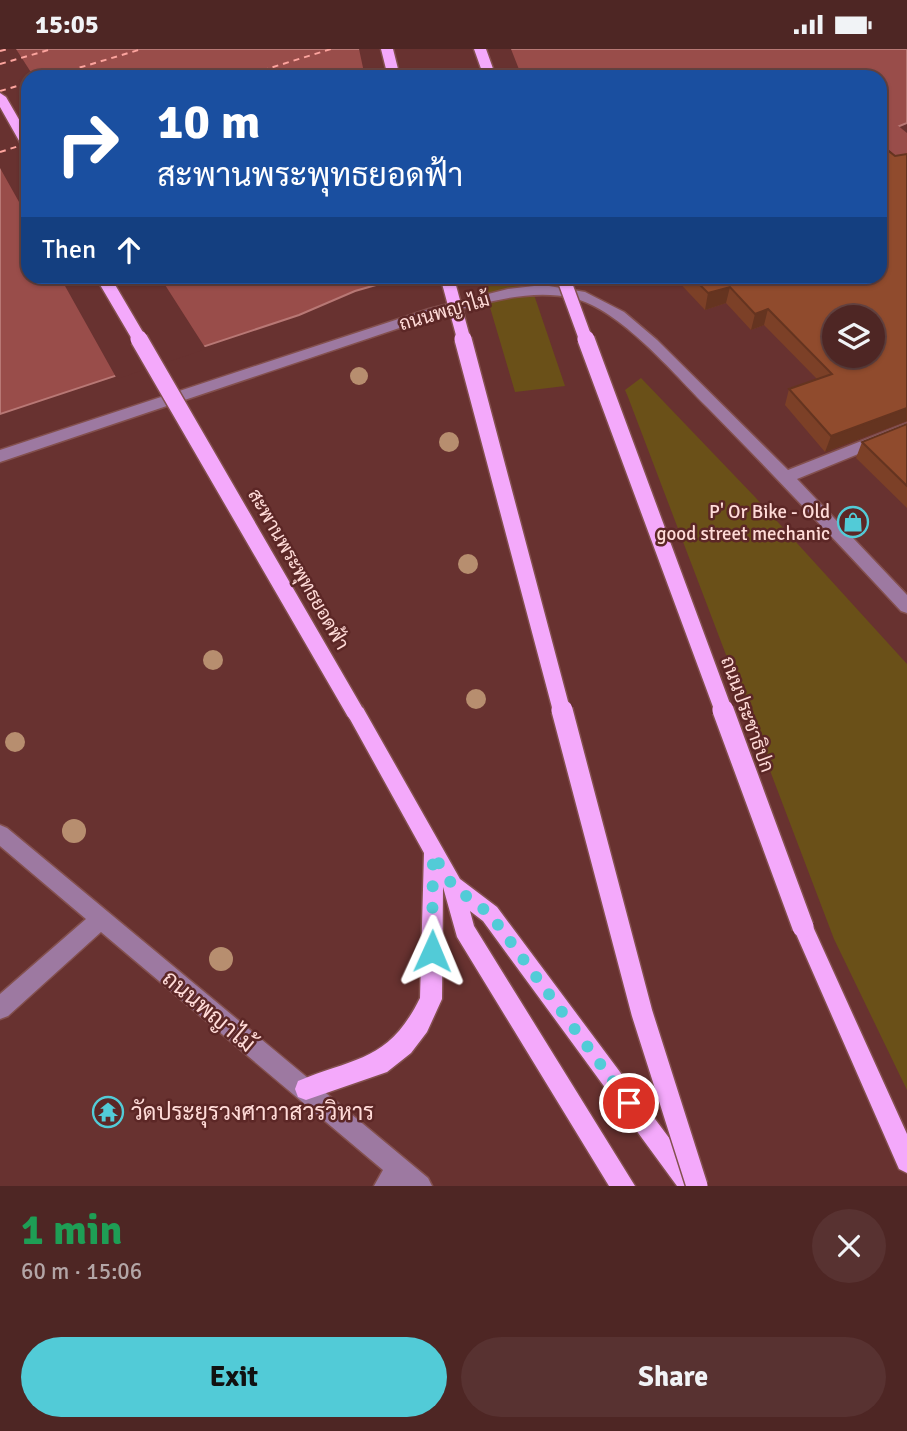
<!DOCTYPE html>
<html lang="en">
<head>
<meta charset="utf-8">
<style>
	:root { --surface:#4e2624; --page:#583231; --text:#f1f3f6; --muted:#b3a5a6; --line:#654341; --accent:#52cbd7 }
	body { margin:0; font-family:Signika,Sarabun,sans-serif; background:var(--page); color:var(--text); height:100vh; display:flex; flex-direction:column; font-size:26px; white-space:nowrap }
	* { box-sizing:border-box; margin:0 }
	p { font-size:23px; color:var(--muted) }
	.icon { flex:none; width:38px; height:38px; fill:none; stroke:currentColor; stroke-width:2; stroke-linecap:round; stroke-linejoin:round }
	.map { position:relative; height:1137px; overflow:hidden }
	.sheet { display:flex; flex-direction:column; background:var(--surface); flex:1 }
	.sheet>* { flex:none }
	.banner { position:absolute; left:21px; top:21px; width:866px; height:214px; border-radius:21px; box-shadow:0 2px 5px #0004,0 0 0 2px var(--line); background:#1a4fa0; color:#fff; overflow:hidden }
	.buttons { position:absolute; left:822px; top:256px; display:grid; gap:14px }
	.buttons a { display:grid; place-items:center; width:63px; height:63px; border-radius:50%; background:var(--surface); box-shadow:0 2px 5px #0004,0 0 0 2px var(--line); font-size:35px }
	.pin { position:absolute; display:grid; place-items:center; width:60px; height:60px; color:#fff; margin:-30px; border:4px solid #fff; border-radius:50%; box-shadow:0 2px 7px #0007 }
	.me { position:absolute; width:77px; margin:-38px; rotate:1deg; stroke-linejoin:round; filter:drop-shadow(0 0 5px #0008) }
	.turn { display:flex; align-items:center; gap:24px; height:147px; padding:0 21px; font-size:32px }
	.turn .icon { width:91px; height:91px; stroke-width:2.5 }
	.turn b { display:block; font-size:49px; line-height:60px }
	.then { display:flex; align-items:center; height:66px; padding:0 21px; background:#0003; gap:14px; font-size:26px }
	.round { display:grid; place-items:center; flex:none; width:74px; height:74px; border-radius:37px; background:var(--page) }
	.overview { display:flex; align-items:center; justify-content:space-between; height:119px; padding:0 21px }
	h1 { font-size:42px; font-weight:800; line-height:52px; color:#1e9e55 }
	.action { display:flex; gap:14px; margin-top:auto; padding:14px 21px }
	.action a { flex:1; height:80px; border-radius:42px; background:var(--accent); color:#111; font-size:28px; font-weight:800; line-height:80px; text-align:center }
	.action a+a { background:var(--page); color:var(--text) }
	.status { display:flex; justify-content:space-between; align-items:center; height:49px; padding:0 35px; background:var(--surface); direction:ltr }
	.status svg { height:19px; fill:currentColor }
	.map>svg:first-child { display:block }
	.green { fill:#6a5018 }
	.water { fill:#994d4a; stroke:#b87875; stroke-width:2 }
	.pier { fill:#683230 }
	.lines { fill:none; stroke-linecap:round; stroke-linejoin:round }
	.canal { fill:#994d4a; fill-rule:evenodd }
	.ferry { stroke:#fca49e; stroke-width:2; stroke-dasharray:6 5; stroke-linecap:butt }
	.minor-casing { stroke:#83504e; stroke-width:3 }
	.major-casing { stroke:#83504e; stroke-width:3 }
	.minor { fill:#9d79a1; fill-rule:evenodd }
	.major { fill:#f4a9fb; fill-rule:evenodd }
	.major-bridge-far2-casing { stroke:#83504e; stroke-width:16; stroke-linecap:butt }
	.major-bridge-far1-casing { stroke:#83504e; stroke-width:20; stroke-linecap:butt }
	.major-bridge-casing { stroke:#83504e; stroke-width:24; stroke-linecap:butt }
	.major-bridge-far2 { stroke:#f4a9fb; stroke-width:13 }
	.major-bridge-far1 { stroke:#f4a9fb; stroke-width:17 }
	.major-bridge { stroke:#f4a9fb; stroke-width:21 }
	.tree { fill:#b78e6f }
	.wall { fill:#7c4027 }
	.shaded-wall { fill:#653420 }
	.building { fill:#904b2d; stroke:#653420; stroke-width:2; fill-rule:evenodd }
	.route { stroke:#52cbd7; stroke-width:12; stroke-dasharray:0 21.6 }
	.labels { text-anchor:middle; stroke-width:5; stroke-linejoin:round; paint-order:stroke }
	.street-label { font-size:19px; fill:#ffdbd8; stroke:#5c2726 }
	.poi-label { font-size:19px; fill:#ffdbd8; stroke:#5c2726; text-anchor:end }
	.near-street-label { font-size:23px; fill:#ffdbd8; stroke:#5c2726 }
	.near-poi-label { font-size:23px; fill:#ffdbd8; stroke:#5c2726; text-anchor:start }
</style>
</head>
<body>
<div class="status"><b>15:05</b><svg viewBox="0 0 49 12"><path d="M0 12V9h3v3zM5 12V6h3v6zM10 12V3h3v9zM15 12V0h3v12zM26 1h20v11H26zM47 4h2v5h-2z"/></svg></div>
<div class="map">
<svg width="907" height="1137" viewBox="0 0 907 1137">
	<rect width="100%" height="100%" fill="#683230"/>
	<path class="green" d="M481 228H528L565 337 515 343Z
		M641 329 755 448 907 615V1041L834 890 628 348 625 341Z"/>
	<path class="water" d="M0 0H907V74L880 85V28H28V228H404L355 242 299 266 0 365Z"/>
	<path class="pier" d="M0 0H16L34 28H28V169L0 119Z
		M359 0H511L522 28H365Z
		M60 228H160L206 300 117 330Z"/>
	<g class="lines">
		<path class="canal" d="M880 68 891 71 907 84V109L896 107 880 93Z"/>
		<path class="ferry" d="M0 2 8 0
			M0 15 52 0
			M48 28 142 0
			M241 28 331 0
			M0 42 28 34
			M0 103 22 96"/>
		<g class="minor-casing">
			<path id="minor" d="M543 236 585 243 624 263 657 291 788 421 907 374V385L797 430 907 546V564L901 562C837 493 773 425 707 358 674 325 620 260 573 249 527 239 483 255 438 266L0 413V401L429 260 508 240Z
				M0 776 7 779 428 1129 432 1137H374L383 1121 101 883 8 967 0 970V945L86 870 0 797Z"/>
		</g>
		<g class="major-casing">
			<path id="major" d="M381 0H393L400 28H388Z
				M474 0H486L496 28H484Z
				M0 44 6 48 28 86V101L22 97 0 58Z
				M355 655 362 657 460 830 497 858 699 1129 703 1137H677L483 872 470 862 474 877 635 1137H609L457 888 443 838 442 950 427 983 411 1004 387 1023 306 1051 298 1048 295 1040 298 1032C356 1008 389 1012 420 949L424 804 346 663 348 657Z
				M803 868 810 871 907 1085V1124L899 1120 793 878 796 871Z"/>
		</g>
		<use href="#minor" class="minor"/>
		<use href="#major" class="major"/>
		<g class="major-bridge-far2-casing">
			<path id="major-bridge-far2" d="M103 228 140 291
				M447 228 464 291
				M563 228 586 291"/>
		</g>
		<g class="major-bridge-far1-casing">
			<path id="major-bridge-far1" d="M139 290 355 663
				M463 290 562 663
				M586 290 724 663"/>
		</g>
		<g class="major-bridge-casing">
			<path id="major-bridge" d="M562 661 642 964 697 1137
				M723 661 803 878"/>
		</g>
		<use href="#major-bridge-far2" class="major-bridge-far2"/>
		<use href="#major-bridge-far1" class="major-bridge-far1"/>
		<use href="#major-bridge" class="major-bridge"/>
	</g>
	<g class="tree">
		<circle cx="359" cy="327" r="9"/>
		<circle cx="449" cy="393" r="10"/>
		<circle cx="468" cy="515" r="10"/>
		<circle cx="213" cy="611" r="10"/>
		<circle cx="476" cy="650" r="10"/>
		<circle cx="15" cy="693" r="10"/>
		<circle cx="74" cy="782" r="12"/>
		<circle cx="221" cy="910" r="12"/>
	</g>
	<path class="wall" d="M907 105V372L825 403 785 356 789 340 817 330 764 276 751 281 726 254 705 261 674 228H880L895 107Z
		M907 375V459L856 409 862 393Z"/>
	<path class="shaded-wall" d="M730 238 726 254 705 261 708 244Z
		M768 260 764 276 751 281 755 265Z
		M907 359V372L825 403 831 387Z"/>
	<path class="building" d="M886 100 895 107 907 105V359L831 387 789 340 832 325 768 260 755 265 730 238 708 244 692 228H880V102ZM835 268H873V306H835Z
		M907 375V437L862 393Z"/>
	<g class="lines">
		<path class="route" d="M432 902 433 805 453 837 490 865 629 1054"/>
	</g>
	<defs>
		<g id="shop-ring" transform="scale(1.575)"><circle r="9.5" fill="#5c2726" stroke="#52cbd7" stroke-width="1.5"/><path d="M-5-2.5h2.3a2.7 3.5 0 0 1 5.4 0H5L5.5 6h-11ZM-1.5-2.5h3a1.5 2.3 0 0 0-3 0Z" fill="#52cbd7"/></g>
		<g id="temple-ring" transform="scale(1.575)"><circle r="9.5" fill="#5c2726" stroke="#52cbd7" stroke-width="1.5"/><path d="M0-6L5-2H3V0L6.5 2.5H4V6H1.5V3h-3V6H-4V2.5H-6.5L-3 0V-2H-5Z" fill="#52cbd7"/></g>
	</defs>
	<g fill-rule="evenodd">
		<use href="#shop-ring" x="853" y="473"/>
		<use href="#temple-ring" x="108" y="1063"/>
	</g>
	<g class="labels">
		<g class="street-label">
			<text transform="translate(444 262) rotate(-16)" y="7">ถนนพญาไม้</text>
			<text transform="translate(299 520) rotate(60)" y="7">สะพานพระพุทธยอดฟ้า</text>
			<text transform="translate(748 665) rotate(70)" y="7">ถนนประชาธิปก</text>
		</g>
		<g class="poi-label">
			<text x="830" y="469">P' Or Bike - Old<tspan x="830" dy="22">good street mechanic</tspan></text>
		</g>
		<g class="near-street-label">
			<text transform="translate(209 962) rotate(40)" y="8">ถนนพญาไม้</text>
		</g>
		<g class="near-poi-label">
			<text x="131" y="1071">วัดประยุรวงศาวาสวรวิหาร</text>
		</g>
	</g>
</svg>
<div class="buttons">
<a><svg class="icon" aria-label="layers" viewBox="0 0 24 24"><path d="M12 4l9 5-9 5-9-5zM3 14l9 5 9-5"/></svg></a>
</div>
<div class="pin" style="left:629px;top:1054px;background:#d93025"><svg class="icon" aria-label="arrive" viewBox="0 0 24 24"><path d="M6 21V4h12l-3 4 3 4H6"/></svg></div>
<svg class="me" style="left:432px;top:902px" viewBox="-20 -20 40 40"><path d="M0-17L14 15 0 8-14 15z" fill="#52cbd7" stroke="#fff" stroke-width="4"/></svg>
<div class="banner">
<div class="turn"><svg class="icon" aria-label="right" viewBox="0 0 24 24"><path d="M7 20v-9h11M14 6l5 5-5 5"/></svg><div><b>10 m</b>สะพานพระพุทธยอดฟ้า</div></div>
<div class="then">Then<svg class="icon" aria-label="ahead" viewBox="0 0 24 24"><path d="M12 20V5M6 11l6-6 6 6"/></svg></div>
</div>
</div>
<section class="sheet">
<div class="overview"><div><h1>1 min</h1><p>60 m · 15:06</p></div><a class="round"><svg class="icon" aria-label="close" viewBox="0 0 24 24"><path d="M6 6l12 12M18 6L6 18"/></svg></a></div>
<div class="action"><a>Exit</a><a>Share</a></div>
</section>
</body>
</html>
